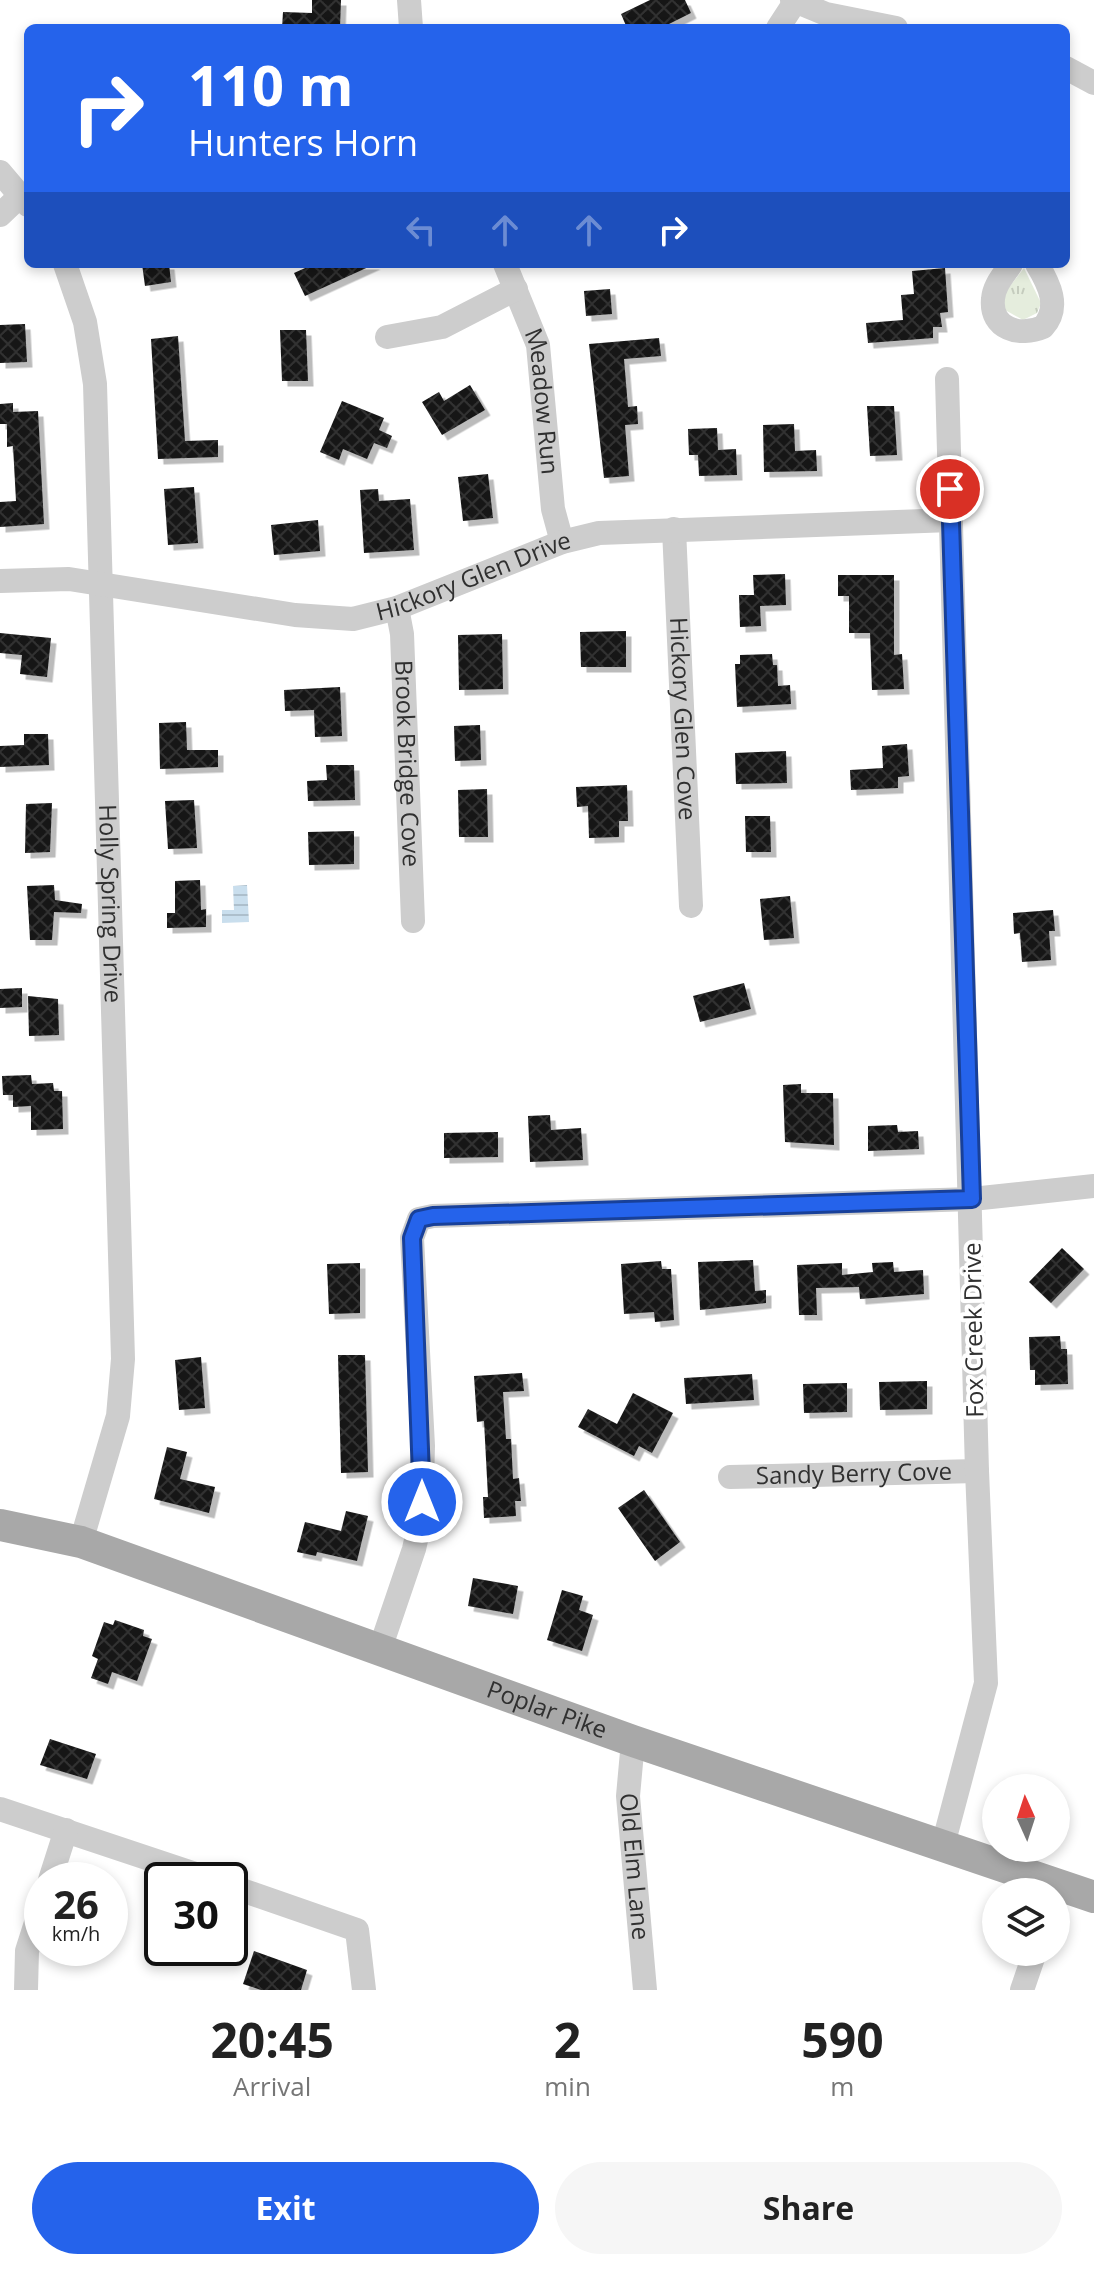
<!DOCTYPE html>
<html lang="en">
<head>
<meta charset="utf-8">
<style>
	:root { --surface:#fff; --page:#f6f6f6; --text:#222; --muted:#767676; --accent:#2563eb }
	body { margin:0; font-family:"Open Sans",sans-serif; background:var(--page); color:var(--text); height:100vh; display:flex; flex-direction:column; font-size:30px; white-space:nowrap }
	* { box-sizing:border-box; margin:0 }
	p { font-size:26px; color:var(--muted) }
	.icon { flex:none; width:44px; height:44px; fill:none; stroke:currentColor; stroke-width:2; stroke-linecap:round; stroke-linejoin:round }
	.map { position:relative; height:1990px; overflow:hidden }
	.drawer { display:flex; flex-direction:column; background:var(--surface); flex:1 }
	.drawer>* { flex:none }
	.banner { position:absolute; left:24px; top:24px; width:1046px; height:244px; border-radius:12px; box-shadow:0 4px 12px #0003; background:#2563eb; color:#fff; overflow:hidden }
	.needle { width:52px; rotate:357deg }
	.fabs { position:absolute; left:982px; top:1774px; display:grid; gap:16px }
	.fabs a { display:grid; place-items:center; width:88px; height:88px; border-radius:50%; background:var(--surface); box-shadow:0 4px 12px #0003; font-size:40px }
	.speed { position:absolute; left:24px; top:1862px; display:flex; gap:16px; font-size:40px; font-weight:700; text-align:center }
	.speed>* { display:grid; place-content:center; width:104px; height:104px; border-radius:50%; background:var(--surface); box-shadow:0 4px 12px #0003; line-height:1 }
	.speed small { font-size:20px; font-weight:400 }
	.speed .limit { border:4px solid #111; border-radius:12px; background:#fff; color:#111 }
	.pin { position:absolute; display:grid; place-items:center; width:68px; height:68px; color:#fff; margin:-34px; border:4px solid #fff; border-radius:50%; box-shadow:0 2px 8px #0007 }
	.me { position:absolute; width:88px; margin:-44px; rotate:0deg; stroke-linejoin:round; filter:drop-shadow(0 0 6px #0008) }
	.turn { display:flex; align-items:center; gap:28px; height:168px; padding:0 32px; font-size:36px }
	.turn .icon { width:104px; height:104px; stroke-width:2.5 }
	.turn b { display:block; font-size:56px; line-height:68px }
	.lanes { display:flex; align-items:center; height:76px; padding:0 32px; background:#0003; justify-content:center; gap:40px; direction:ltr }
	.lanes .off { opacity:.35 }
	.eta { display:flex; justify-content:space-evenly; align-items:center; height:136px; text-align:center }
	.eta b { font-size:48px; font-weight:700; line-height:56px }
	.action { display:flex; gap:16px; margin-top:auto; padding:16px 32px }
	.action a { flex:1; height:92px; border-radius:48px; background:var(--accent); color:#fff; font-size:32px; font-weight:700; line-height:92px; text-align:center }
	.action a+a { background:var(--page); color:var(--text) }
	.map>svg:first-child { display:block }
	.grass { fill:url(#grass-tufts) }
	.water { fill:url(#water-rules) }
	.building { fill:url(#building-cross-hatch); filter:url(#shadow) }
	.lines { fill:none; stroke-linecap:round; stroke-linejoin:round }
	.minor { stroke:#cdcdcd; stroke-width:24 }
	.major { stroke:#a8a8a8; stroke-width:32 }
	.route-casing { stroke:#184099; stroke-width:20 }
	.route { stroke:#2563eb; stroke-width:14 }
	.labels { text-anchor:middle; stroke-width:8; stroke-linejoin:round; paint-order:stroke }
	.street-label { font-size:24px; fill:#303030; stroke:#fff }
</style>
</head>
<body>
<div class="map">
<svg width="1094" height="1990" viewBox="0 0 1094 1990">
	<defs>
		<pattern id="grass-tufts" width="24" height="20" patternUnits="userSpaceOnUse" patternTransform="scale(2)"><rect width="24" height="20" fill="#e5eddd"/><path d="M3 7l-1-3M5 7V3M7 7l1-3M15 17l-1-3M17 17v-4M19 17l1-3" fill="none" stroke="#c5ccbe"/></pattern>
		<pattern id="water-rules" width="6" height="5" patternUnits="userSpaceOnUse" patternTransform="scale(2)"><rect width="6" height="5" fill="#c9deed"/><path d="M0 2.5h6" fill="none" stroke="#adbfcc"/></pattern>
		<pattern id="building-cross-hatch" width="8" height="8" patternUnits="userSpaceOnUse" patternTransform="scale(2)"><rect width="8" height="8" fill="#171717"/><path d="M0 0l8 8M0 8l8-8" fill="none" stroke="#303030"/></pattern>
		<filter id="shadow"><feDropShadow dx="5.5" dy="5.5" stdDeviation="0" flood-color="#0004"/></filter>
	</defs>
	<rect width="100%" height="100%" fill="#fff"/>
	<path class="grass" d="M1024 268 1041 303 1037 313 1023 320 1005 310 1003 295Z"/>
	<path class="water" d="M247 885 249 922 222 923V910H234L233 886Z"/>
	<path class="building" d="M312 0H341L340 28H282L283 12 312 13Z
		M650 0H685L691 13 669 24 671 28H627L621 14Z
		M142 264H169L171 282 145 286Z
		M314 264H375L305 296 294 273Z
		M945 268 948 312 940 313 942 327H933V338L868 343 866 323 903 320 901 295 914 294 912 271Z
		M610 289 612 314 586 316 584 291Z
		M25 324 27 362 0 363V325Z
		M280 330H306L308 381H282Z
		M178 336 185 441 218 440V457L158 459 151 339Z
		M659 338 661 356 624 359 628 407 637 406 638 424 625 425 629 476 604 478 589 344Z
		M470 385 485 410 442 435 422 402 439 392 444 401Z
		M342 401 384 418 379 430 392 436 387 448 374 443 367 459 343 449 339 460 320 452Z
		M13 403V412L38 411 44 524 0 527V502L16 501 13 446 7 447V424H0V404Z
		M867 406H894L897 455 870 456Z
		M794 424 795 451 816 450 817 471 764 472 763 425Z
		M717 428 718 450 736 449 737 475 699 476 698 455H689L688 429Z
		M488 474 493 518 463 521 458 477Z
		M194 487 198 543 168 545 164 489Z
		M378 489 379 501 410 499 414 550 364 553 360 490Z
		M318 520 320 551 274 555 271 525Z
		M785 574 786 605 760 606 761 626 740 627 739 595H754L753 575Z
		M838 575H894V655L902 654 904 689 872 690 870 633H849V596H838Z
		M626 631V667H581L580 632Z
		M0 633 51 638 47 677 20 674 22 655 0 653Z
		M502 634 503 689 459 690 458 635Z
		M772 654 773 665H777L778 686 790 685 791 704 737 707 735 664H740V655Z
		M340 687 342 736 315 737 314 710 285 711 284 690Z
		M186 722 187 750H218V767L160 769 159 723Z
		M480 725 481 760 455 761 454 726Z
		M24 734H48L49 765 0 767V746L24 745Z
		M907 744 909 776 898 777V788L851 790 850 770 883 768 882 746Z
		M786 751 787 783 736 784 735 753Z
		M326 765H354L355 800 308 801 307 781 327 780Z
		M627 785 628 821H619V837L589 838 588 806 577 807 576 787Z
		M487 789 488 837H459L458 790Z
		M194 800 197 848 168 849 165 801Z
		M52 803 50 852 25 853 26 804Z
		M745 816H770L771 852H746Z
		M354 831V864L309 865 308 832Z
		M200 880 201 910 206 909V927L167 928V913H175V881Z
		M54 885 55 900 82 904 81 913 54 912 52 940H30L27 886Z
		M790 896 794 938 764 940 760 899Z
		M1053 910 1055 931H1049L1051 960 1022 962 1020 933 1014 934 1013 913Z
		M744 983 751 1009 700 1022 693 996Z
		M22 988V1007L0 1008V989Z
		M28 996 58 999 59 1035 29 1036Z
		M31 1075 32 1084 53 1083 54 1091H62L63 1129 31 1130V1106L13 1107V1095H3L2 1076Z
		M801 1084V1093H833L834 1145 785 1142 783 1085Z
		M550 1115 551 1130 581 1128 583 1160 530 1162 528 1116Z
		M897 1125 898 1132 918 1131 919 1149 868 1151V1126Z
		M498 1132V1157L444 1158V1133Z
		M1062 1248 1084 1269 1051 1303 1029 1282Z
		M753 1260 755 1291 766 1290V1303L700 1310 698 1262Z
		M661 1261 662 1269H671L674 1320 655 1322 654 1312 624 1314 621 1264Z
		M893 1262 894 1272 923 1270 924 1294 860 1299 859 1287 816 1288 817 1315H799L797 1265 842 1263V1275L873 1272 872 1263Z
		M360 1263V1313L329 1314 327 1264Z
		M1060 1336 1061 1349H1067L1068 1384 1035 1385V1370H1030L1029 1337Z
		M338 1355H365L368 1472 341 1473Z
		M201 1357 205 1408 179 1410 175 1360Z
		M522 1373 524 1391 503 1392 506 1439H511L513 1479 519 1478 521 1501H515L516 1516 484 1518 483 1497H488L484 1421 477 1422 474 1376Z
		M752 1374 754 1400 686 1404 684 1378Z
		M927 1381V1409L880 1410 879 1382Z
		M847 1383V1412L804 1413 803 1384Z
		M633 1393 673 1413 652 1453 639 1446 634 1456 578 1427 588 1409 617 1424Z
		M167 1447 187 1452 180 1479 215 1487 209 1513 154 1499Z
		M644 1490 680 1542 655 1561 618 1508Z
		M346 1511 368 1516 357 1561 317 1552 316 1556 297 1552 305 1522 341 1531Z
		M473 1578 518 1586 513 1614 468 1606Z
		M562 1590 583 1596 579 1610 593 1615 582 1651 547 1640Z
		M115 1620 144 1630 143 1636 152 1639 137 1681 112 1672 108 1684 91 1678 98 1659 92 1656 104 1622 113 1625Z
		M50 1739 96 1754 87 1779 40 1765Z
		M254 1951 307 1970 301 1990H261L243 1984Z"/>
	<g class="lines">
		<g class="minor">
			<path d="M409 0 411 28"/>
			<path d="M792 0 826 14 896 28"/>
			<path d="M778 28 795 2"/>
			<path d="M1066 68 1094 83"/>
			<path d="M0 172 28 205"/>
			<path d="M0 215 21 195"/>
			<path id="s1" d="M65 264 85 322 95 384 123 1359 118 1416 81 1542"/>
			<path id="s2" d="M505 264 538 345 553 509 562 542"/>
			<path d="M1011 264C1004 275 994 285 993 299 990 329 1020 337 1043 327 1061 307 1049 284 1037 264"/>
			<path d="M387 337 442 327 516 289"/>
			<path id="s3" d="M674 529 691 906"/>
			<path id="s4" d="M0 581 69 579 295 615 353 619 397 608 562 542 599 533 951 520"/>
			<path id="s5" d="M397 608 402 634 413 921"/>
			<path id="s6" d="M730 1477 977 1471"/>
			<path d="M380 1649 414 1549 421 1518 423 1446 412 1238 419 1219 433 1216 972 1199 1094 1186"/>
			<path id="s7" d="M633 1741 628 1796 645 1990"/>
			<path d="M0 1809 213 1880"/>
			<path d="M943 1845 986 1683 977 1471 947 379"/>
			<path d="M50 1880 66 1830"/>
			<path d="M230 1886 357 1930 364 1990"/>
			<path d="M26 1990 27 1951 42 1904"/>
			<path d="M1022 1990 1035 1952"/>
		</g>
		<path class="major" id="s8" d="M0 1525 81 1542 633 1741 1094 1897"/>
	</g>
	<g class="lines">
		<g class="route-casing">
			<path id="route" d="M422 1502 412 1238 419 1219 433 1216 972 1199 950 489"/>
		</g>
		<use href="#route" class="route"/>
	</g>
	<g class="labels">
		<g class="street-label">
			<text dy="8" stroke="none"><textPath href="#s2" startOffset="144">Meadow Run</textPath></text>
			<text dy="8" stroke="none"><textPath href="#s4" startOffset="484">Hickory Glen Drive</textPath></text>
			<text dy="8" stroke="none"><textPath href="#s3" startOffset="190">Hickory Glen Cove</textPath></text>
			<text dy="8" stroke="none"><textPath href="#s5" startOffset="156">Brook Bridge Cove</textPath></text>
			<text dy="8" stroke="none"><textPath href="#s1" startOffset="644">Holly Spring Drive</textPath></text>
			<text transform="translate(974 1330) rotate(-91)" y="8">Fox Creek Drive</text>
			<text dy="8" stroke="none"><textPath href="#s6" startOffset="124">Sandy Berry Cove</textPath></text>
			<text dy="8" stroke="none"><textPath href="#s8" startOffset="578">Poplar Pike</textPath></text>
			<text dy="8" stroke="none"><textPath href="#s7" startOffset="126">Old Elm Lane</textPath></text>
		</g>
	</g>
</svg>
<div class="fabs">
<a><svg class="needle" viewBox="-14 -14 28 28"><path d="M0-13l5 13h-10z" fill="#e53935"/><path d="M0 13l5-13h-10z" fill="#767676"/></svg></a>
<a><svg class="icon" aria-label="layers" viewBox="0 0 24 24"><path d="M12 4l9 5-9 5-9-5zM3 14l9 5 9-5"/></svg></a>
</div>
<div class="speed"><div>26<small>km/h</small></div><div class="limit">30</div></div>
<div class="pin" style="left:950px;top:489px;background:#d93025"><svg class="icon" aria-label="arrive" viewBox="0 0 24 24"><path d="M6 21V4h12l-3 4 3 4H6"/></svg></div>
<svg class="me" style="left:422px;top:1502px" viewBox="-20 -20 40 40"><circle r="17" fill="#2563eb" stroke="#fff" stroke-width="3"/><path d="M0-11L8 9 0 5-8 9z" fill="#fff"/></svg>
<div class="banner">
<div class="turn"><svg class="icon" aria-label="right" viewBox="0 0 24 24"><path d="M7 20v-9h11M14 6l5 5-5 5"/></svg><div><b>110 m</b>Hunters Horn</div></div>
<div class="lanes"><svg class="icon off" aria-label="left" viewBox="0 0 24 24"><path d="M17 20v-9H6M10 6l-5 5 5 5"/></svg><svg class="icon off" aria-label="ahead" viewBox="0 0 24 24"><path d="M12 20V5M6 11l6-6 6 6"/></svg><svg class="icon off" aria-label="ahead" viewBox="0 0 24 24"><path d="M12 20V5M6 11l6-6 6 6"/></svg><svg class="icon" aria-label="right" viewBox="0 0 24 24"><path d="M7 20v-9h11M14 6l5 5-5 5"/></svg></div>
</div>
</div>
<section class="drawer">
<div class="eta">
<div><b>20:45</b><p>Arrival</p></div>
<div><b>2</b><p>min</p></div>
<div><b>590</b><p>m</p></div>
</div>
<div class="action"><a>Exit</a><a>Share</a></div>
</section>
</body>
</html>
